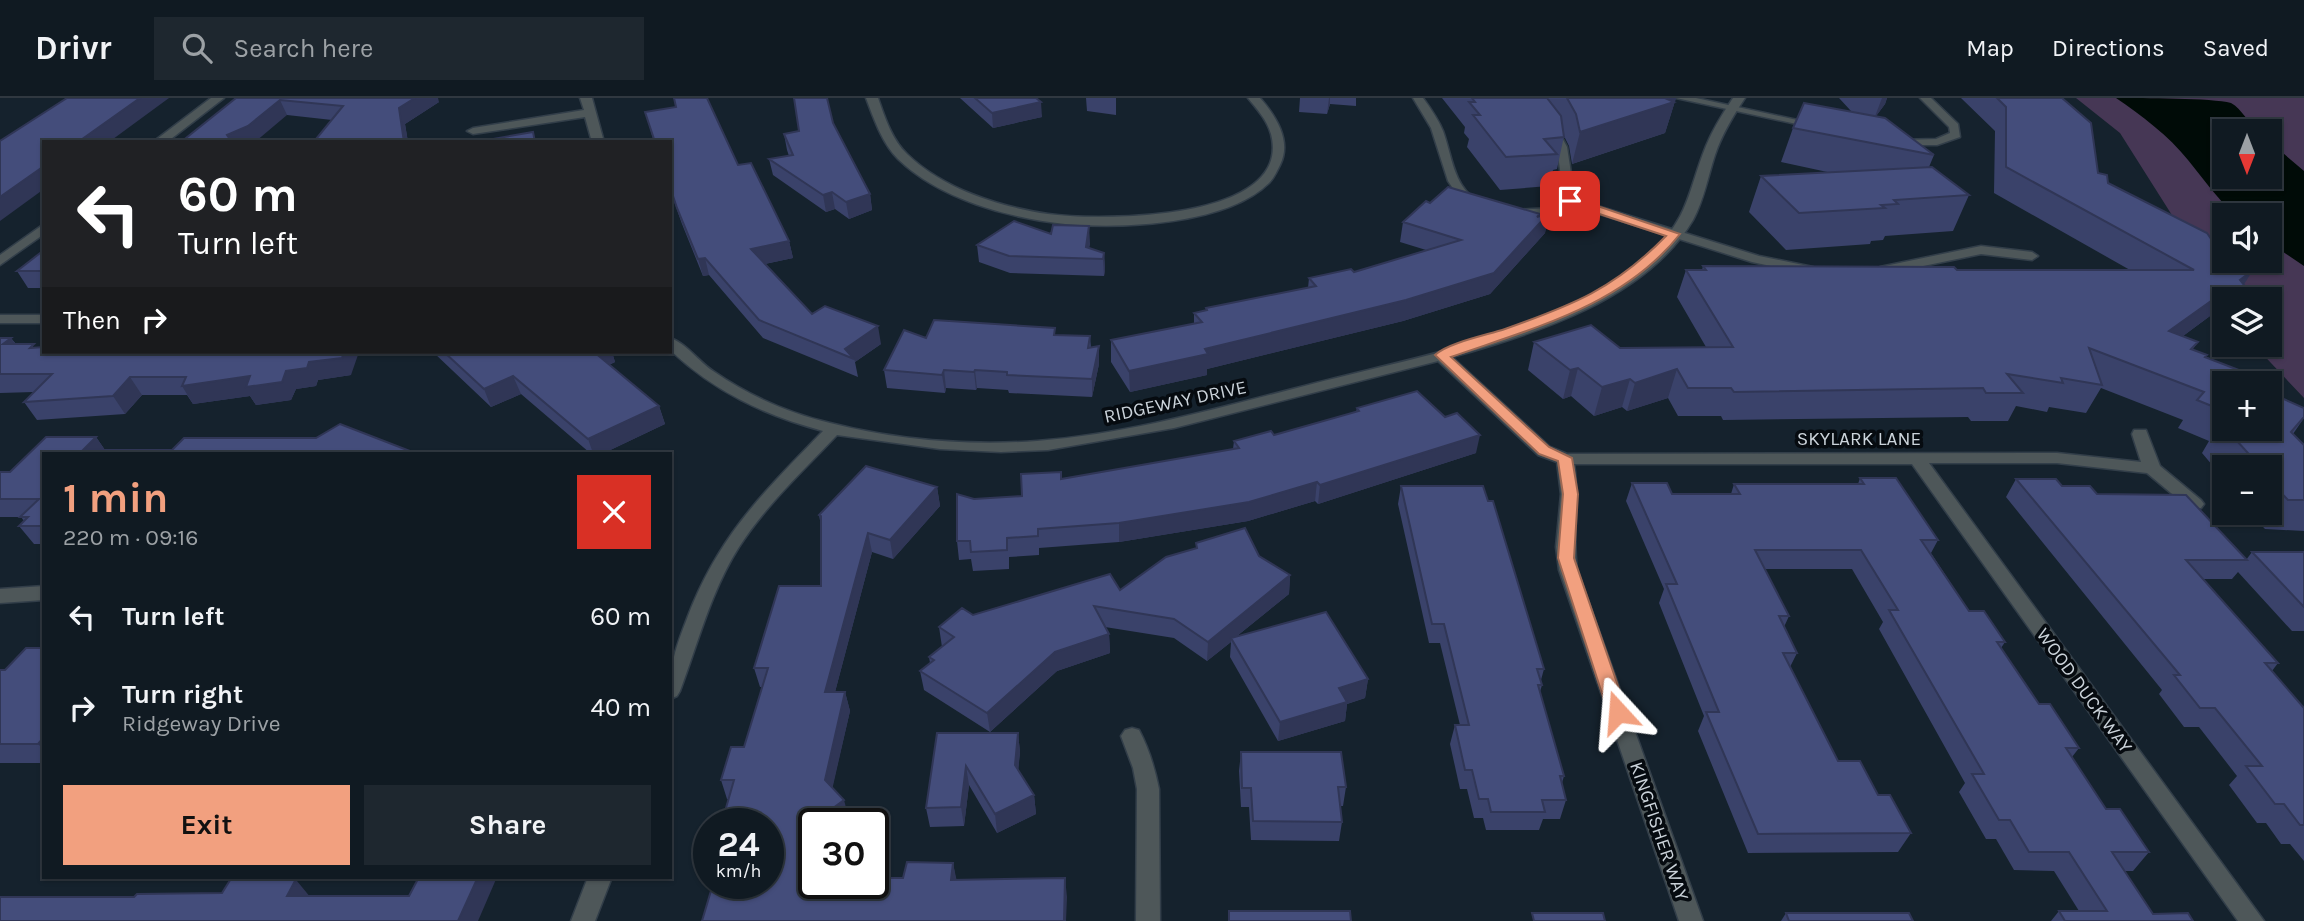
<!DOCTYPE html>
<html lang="en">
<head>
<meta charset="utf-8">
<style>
	:root { --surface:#101a22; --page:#1e272f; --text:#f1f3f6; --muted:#9ca1a5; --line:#303840; --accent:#f2a07f }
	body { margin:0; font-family:Karla,sans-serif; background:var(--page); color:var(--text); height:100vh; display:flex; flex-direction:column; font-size:26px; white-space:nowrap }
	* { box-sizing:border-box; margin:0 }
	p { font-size:23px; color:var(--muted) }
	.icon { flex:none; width:38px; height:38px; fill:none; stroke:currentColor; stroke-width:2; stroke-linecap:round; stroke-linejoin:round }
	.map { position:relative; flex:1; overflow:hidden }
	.panel { position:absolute; left:42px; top:354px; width:630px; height:427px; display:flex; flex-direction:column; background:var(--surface); border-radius:0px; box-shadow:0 2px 5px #0004,0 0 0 2px var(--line) }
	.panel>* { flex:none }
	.top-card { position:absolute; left:42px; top:42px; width:630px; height:214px; border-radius:0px; box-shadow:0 2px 5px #0004,0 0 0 2px var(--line); background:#202124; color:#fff; overflow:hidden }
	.needle { width:46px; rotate:180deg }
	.fabs { position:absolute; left:2212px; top:21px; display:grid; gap:14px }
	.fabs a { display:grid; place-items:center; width:70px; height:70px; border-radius:0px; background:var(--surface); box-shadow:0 2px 5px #0004,0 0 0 2px var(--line); font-size:35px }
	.speed { position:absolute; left:693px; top:710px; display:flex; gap:14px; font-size:35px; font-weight:700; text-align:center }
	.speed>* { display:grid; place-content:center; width:91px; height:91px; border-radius:50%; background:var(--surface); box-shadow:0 2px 5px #0004,0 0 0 2px var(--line); line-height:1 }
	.speed small { font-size:18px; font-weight:400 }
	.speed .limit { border:4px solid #111; border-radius:10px; background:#fff; color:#111 }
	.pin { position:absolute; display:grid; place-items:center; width:60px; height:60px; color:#fff; margin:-30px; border-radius:14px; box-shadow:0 4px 10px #0006 }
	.me { position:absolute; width:77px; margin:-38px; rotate:341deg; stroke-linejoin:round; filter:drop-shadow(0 0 5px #0008) }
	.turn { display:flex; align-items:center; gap:24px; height:147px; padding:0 21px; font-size:32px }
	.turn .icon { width:91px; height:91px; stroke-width:2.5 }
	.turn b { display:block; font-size:49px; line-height:60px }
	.then { display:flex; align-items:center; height:66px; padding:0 21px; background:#0003; gap:14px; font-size:26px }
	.round { display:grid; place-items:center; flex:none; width:74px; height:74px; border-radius:0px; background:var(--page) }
	.summary { display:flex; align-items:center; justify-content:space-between; height:119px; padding:0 21px }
	h1 { font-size:42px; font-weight:700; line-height:52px; color:var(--accent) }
	.action { display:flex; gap:14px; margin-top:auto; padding:14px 21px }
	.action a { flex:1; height:80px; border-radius:0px; background:var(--accent); color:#111; font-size:28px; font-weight:700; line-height:80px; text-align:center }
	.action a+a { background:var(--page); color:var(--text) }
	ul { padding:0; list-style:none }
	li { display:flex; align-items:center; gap:21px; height:91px; padding:0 21px }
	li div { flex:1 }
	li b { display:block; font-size:26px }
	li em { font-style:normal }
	header { display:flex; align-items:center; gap:42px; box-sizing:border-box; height:98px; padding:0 35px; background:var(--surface); border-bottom:2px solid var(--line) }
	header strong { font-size:33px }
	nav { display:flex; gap:38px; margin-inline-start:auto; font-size:24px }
	.search { width:490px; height:63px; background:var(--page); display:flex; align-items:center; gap:18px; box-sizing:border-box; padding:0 24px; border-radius:0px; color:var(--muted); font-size:26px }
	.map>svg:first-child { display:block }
	.green { fill:#463755; fill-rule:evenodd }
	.water { fill:#000b07 }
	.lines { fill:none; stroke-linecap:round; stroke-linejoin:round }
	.service-casing { stroke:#323e49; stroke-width:3 }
	.minor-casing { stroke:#323e49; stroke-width:3 }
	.service { fill:#4e5759; fill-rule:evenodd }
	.minor { fill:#4e5759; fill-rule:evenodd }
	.wall { fill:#3a426a }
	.shaded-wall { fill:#303656 }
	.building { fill:#444d7b; stroke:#303656; stroke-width:2 }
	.route { fill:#f2a07f; stroke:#9d6853; stroke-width:2 }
	.labels { text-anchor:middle; stroke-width:7; stroke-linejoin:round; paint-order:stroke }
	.street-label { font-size:19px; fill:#cbd3da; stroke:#060b10 }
</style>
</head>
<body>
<header>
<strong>Drivr</strong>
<div class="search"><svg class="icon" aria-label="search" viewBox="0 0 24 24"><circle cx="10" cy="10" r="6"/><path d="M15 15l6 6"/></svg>Search here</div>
<nav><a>Map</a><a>Directions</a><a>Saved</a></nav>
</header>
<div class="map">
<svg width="2304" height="823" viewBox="0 0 2304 823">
	<rect width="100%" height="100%" fill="#15222d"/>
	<path class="green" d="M2076 0H2304V300L2254 247H2270V201H2225L2120 35ZM2224 33H2270V79H2224ZM2224 117H2270V163H2224Z"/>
	<path class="water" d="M2116 0C2142 0 2212 0 2231 5 2242 11 2248 25 2258 33H2224V79H2270V44L2304 73V168L2270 145V117H2234C2217 99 2203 81 2188 62 2169 38 2141 17 2116 0Z"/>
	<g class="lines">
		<g class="service-casing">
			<path id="service" d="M1413 0H1423C1431 11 1438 21 1443 33 1452 58 1453 86 1476 102V106H1468L1460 101 1448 83 1431 30Z
				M1521 0H1531L1558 32 1567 49 1575 101 1759 158 1813 169 1815 172 1809 176 1752 164 1571 107 1552 116H1514V112L1550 110 1564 102 1557 49 1549 35Z
				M1676 0H1696L1820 27 1815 30Z
				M1920 0H1931L1958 26 1960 39 1937 47H1895V43L1899 42 1936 41 1950 35 1949 29Z
				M1981 148 2032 154 2038 158 2032 162 1981 156 1880 177 1874 173 1880 169Z"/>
		</g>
		<g class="minor-casing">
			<path id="minor" d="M211 0H224L167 44H153Z
				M580 0H592L604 44H592L585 19 473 36 467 33 473 30 584 12Z
				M866 0H878C885 20 892 42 907 56 943 91 1000 109 1048 116 1098 123 1294 124 1271 36 1267 22 1257 11 1248 0H1260C1276 18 1292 43 1280 67 1277 73 1274 80 1269 85 1226 127 1122 131 1065 126 1009 120 939 101 898 61 882 45 874 21 866 0Z
				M1733 0H1745C1733 18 1722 36 1715 57 1708 78 1704 102 1693 122 1646 201 1535 236 1452 259L1550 349 1567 356 2057 355 2141 364 2132 336 2134 332H2146L2160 368 2201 402 2204 406 2201 410H2189L2147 375 2057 365H1929L2264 823H2238L1912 366H1574C1580 403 1572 436 1577 472L1703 823H1679L1559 472 1556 449 1561 396 1557 364 1538 357 1438 263 1174 330 1048 352 1001 354 940 351 837 337C803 373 766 407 739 449 711 493 698 545 680 593L677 598 670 601C670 564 675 552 688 518 719 437 764 394 823 333 764 317 715 294 670 252V240C686 245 699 264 713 273 749 298 788 315 830 325 895 342 969 348 1037 343 1130 336 1222 309 1312 286 1423 257 1564 234 1651 155 1690 119 1688 92 1706 48 1713 31 1723 15 1733 0Z
				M44 126V136L0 167V157Z
				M0 217H44V225H0Z
				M44 488V502L0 505V491Z
				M1132 630 1139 632C1149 651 1155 671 1159 691L1160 823H1136L1137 691 1133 670 1121 638 1125 632Z
				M588 779H612L595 823H571Z"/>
		</g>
		<use href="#service" class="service"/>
		<use href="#minor" class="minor"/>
	</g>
	<path class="wall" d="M236 0 439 4 405 26 408 44H317L316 41 332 22 287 17Z
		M960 0H1036L1042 19 993 30Z
		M1086 0H1116V17L1087 13Z
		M1300 0H1356V8L1330 6 1327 16 1299 14Z
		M1442 0H1676L1665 35 1572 66 1569 48 1564 38 1557 71 1553 72 1549 88 1500 92 1467 49 1469 41 1464 35 1465 29Z
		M1839 0H1887L1885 6 1876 18 1934 57 1929 69 1969 97 1953 133 1885 138 1883 142 1871 143 1870 146 1786 152 1749 114 1761 78 1832 75 1781 64 1793 30 1851 13Z
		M1961 0H2062L2098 75 2108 85 2224 160 2255 201H2224V226L2210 218 2183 238 2198 244 2193 251 2205 259 2224 285V331H2270L2304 310V320L2293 336 2304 347V433L2265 431 2250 415H2270V369H2224V381L2202 355 2209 343 2178 330 2183 322 2101 290 2086 315 2049 309 2047 314 2016 308 2008 323H1971L1968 319 1723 322 1721 318H1678L1668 300 1627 313 1622 309 1594 318 1571 298 1563 301 1528 272 1534 244 1620 250 1706 249 1677 199 1686 172H1702L1703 168 1957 172H2130L1994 95 1995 33Z
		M645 14 738 67 789 143 793 160 765 166 812 216 881 246 855 264 858 279 763 240 709 177 703 178 682 126 670 92V44H654Z
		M833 25 870 96 872 112 849 121 835 111 826 114 773 77 769 61 789 58 787 52 784 36Z
		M1430 105 1540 116 1539 118 1549 115 1545 135 1490 196 1403 223 1207 271V277L1130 294 1111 264V242L1194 226V215L1206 213V210L1308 190 1309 180 1354 174 1426 152 1400 144 1403 124Z
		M1051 136 1090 145 1089 150 1104 155 1105 172 1104 178 1010 175 979 164 977 147Z
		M44 152V190H28L17 173Z
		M1056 237 1090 238 1091 250 1099 266 1092 299 1009 295 1008 292 977 290 976 292 946 290 945 295 887 290 884 272 926 240Z
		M0 240H11L16 246 36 250 351 277 318 282 316 288 296 291 291 302 256 307 250 298 193 306 187 297H142L125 316 37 322 24 304 34 294 0 295Z
		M433 254H612L615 264 609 267 659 308 665 326 604 355H590L521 296 491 309Z
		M1357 310 1476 355 1318 406 1315 403 1248 423 1119 444 1039 450V457L1009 459V471L973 473 971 461 959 462 957 443 974 401 1022 398 1061 381 1233 351 1234 343 1274 337 1356 314Z
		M340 326 415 355H44V446H34L19 428 24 423 21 419H0V374H10L46 339H96L105 352H172L184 340H316Z
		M1860 380 1938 442 1931 455 1969 513 2005 544 2001 550 2039 606 2079 650 2072 659 2106 711 2149 754 2133 773H2124L2153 816 2193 823H2051L2059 813H2079L2054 773 2014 772 1996 741H1986L1959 694 1965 685 1879 531 1883 524 1852 471H1765L1789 518 1784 529 1797 555 1790 569 1838 663 1878 697 1911 735 1898 754 1748 755 1698 633 1704 618 1659 505 1664 491 1626 403 1632 385 1672 396H1731L1734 386H1858Z
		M2016 381 2062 388 2097 396 2246 462 2252 454H2304V533H2292L2238 474 2232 481H2203L2278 565 2272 573 2304 610V763L2290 746H2281L2266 725H2257L2229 687 2237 678 2199 629H2184L2159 596 2162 592 2006 399Z
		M1401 388 1544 571 1541 582 1542 587 1540 594 1564 678 1562 685 1566 702 1560 721H1543L1539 732H1486L1483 720H1474L1467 691H1460L1450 646 1455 627H1460L1440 545H1429L1398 406Z
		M937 389 940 408 893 461 872 454 835 594H845L850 613 832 690 849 721 842 726H814L810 773 814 786 903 780 953 765 956 782 1067 799 702 823 768 726H727L724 717 728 701H727L721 682 744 649 762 589H760L754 570 821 488V428L819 417Z
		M1196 445 1259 458 1290 477 1289 496 1237 538 1368 581 1365 600 1347 606 1345 623 1278 643 1230 559 1231 544 1207 563 1174 540 1105 529 1109 536 1110 555 1057 573 990 634 924 592 920 573 930 565 929 559 942 549 939 529 973 517 1120 492 1196 450Z
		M44 550V665H0V572H5Z
		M937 635H1018L1020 654 1018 672 1034 697 1036 716 997 735 969 687 964 728 930 729 926 710Z
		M1241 654 1346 689 1343 708H1340L1342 724 1339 743 1251 742 1249 709H1241L1239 673Z
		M1786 815 1913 823H1781Z"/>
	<path class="shaded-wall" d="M140 0H169L109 44H78Z
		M415 0H438L439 4 405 26 408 44H404L399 10Z
		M1329 0H1330V6L1327 16Z
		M1660 0H1676L1665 35 1572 66 1580 34Z
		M1882 0H1887L1885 6 1874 21Z
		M280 2 287 17 255 44H224L227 37Z
		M1041 4 1042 19 993 30 992 15Z
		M44 68V91L0 123V99Z
		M832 94 835 111 826 114 823 97Z
		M870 96 872 112 849 121 846 104Z
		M1549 115 1545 135 1490 196 1403 223 1207 271V277L1130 294 1129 273 1205 251 1537 119 1540 116 1537 129Z
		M1089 128 1090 145 1087 160 1086 149Z
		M789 143 793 160 755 168 751 151Z
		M1104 155 1105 172 1104 178 1103 161Z
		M705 160 709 177 703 178 698 161Z
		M2253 172 2238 196 2240 182Z
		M2228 191 2210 218 2152 261 2169 233Z
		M878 228 881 246 855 264 854 261 845 251Z
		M11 240 23 257 3 246Z
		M1099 248V266L1092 299V281Z
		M344 254H359L351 277 318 282 316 288 296 291 291 302 256 307 250 298 193 306 182 288 286 273 309 264Z
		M593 254H612L615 264 599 271Z
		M1578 270 1571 298 1563 301 1570 272Z
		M1677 271 1668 300 1627 313 1635 285Z
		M944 272 946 290 945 295 942 277Z
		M975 272 977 290 976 292 974 274Z
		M513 278 521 296 491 309 484 291Z
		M130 279 142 297 125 316 113 298Z
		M1630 281 1622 309 1594 318 1602 289Z
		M659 308 665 326 604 355H593L588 341Z
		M1480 337 1476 355 1318 406 1320 387Z
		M96 339 107 355 83 352Z
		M1317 384 1315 403 1248 423 1119 444V425Z
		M937 389 940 408 893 461 890 442Z
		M868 435 872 454 830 613 825 594Z
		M1290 477 1289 496 1232 542 1231 540V544L1207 563 1208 544Z
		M1109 536 1110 555 1057 573 990 634 987 615 1055 554Z
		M1368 581 1365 600 1347 606 1345 623 1278 643 1280 624 1339 590Z
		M845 594 850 613 830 701 825 682Z
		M1018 635 1020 654 1017 686 1015 667Z
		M44 639V652L38 646Z
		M966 668 969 687 964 728 961 709Z
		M1034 697 1036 716 997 735 995 716Z
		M844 702 849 721 842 726H814V758L806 791 800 773 811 726Z
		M953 765 957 784 951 782Z
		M275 779H299L297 783 311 800 301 817 273 781Z
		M478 779H497L478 823H458Z
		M1065 780 1067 799 1066 823H1064Z"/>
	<path class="building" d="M67 0H140L78 44H44V68L0 99V43Z
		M236 0H415L399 10 404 44H318L320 41H316L343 8 280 2 248 28 227 37 229 40 224 44H181Z
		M674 0H707L738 67 751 65 789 143 751 151 812 216 825 208 878 228 845 251 854 261 759 222 705 160 698 161 677 110 670 89V44H655L645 14 676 9Z
		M794 0H827L833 25 870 96 846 104 832 94 823 97 769 61 793 57 784 36 799 33Z
		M975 0H1036L1041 4 992 15Z
		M1472 0H1547L1561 18 1564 39 1544 41 1557 56 1506 59 1473 17H1480L1469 4H1475Z
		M1567 0H1665L1674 4 1580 34 1576 16Z
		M1997 0H2062L2091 25 2098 75 2107 77 2108 85 2207 135 2224 160V163H2226L2232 172H2253L2240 182 2255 201H2246L2228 191 2169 233 2198 244 2191 251 2207 257 2205 259 2267 283 2265 285H2224V313L2197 302 2204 294 2089 250 2102 287 2061 280 2063 285 2007 276 2023 295H1986L1983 290 1734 294 1731 290H1688L1677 271 1635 285 1630 281 1602 289 1578 270 1570 272 1534 244 1591 227 1620 250 1733 249 1686 172H1706L1703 168 1954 169 1957 172H2194L2006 69V9Z
		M1804 5 1885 20 1934 57 1793 30Z
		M533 34 535 44H487V42Z
		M1932 69 1969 97 1894 102 1898 106 1881 107 1885 110 1799 115 1761 78Z
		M1448 89 1540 116 1537 119 1549 115 1494 175 1406 202 1205 251 1208 256 1129 273 1111 242 1202 224 1194 215 1207 212 1206 210 1316 188 1309 180 1351 171 1354 174 1461 142 1403 124 1426 103 1430 105Z
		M1014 123 1051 136 1053 127 1089 128 1086 149 1104 155 1103 161 1009 158 977 147Z
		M44 152V173H17Z
		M934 222 1055 230 1054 237 1090 238 1088 250 1099 248 1092 281 1007 277V274L975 272 974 274 944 272 942 277 884 272 904 232 926 240Z
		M0 240H11L3 246H34L30 250 44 249V254H344L342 260 309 264 307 270 286 273 282 284 246 289 250 278 182 288 186 279H130L113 298 24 304 52 276H0Z
		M444 254H594L659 308 588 341 513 278 484 291Z
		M1417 293 1445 319 1457 315 1480 337 1320 387 1317 384 1249 404 1119 425 1038 431V438L1007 440V452L971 454 970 443H957V396L974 401 1022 398 1021 376 1061 374V381L1239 350 1234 343 1271 333 1274 337 1359 313 1357 310Z
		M2270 295 2304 310V319L2291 334 2304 347V402H2288L2270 383V369H2257L2253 366H2258L2226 331H2270Z
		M340 326 415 355H44V428H19L28 419H20L39 401H0V374H10L46 339H96L83 352H172L184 340H316Z
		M866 368 937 389 890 442 868 435 825 594H845L825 682 844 702 811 726 800 773H814V786H873V780H903L907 764 953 765 951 782 1065 780 1064 823H702L713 786H768V726H732L734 717H724L734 682H721L731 649H744L768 570H754L779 488H821V418L819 417Z
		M1860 380H1896L1938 442H1921L1969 513H1984L2005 544H1997L2039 606H2050L2079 650H2066L2106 711H2120L2149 754H2112L2153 816 2188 815 2193 823H2065L2059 813H2107L2069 754H2029L2010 722H1999L1972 676H1984L1889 512H1898L1861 452H1755L1789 518H1779L1797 555H1783L1838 663H1860L1878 697H1890L1911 735 1758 736 1706 614H1719L1666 486H1677L1632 385H1667L1672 396H1740L1734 386H1864Z
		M2016 381H2056L2062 388H2090L2097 396 2186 397 2247 462H2186L2278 565H2265L2304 610V727H2300L2284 706H2275L2246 668H2262L2215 610H2200L2174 577H2180Z
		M1401 388H1483L1488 403H1493L1544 571H1537L1542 587H1538L1564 678H1560L1566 702H1542L1545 714H1491L1488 701H1479L1472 672H1465L1455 627H1469L1444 526H1432Z
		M1245 430 1259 458 1290 477 1208 544 1174 521 1094 508 1109 536 1055 554 987 615 920 573 934 562 929 559 954 539 939 529 962 510 973 517 1110 476 1120 492 1166 459 1197 450 1196 445Z
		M2252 454H2304V509Z
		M1326 514 1368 581 1339 590 1347 604 1280 624 1231 540Z
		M26 550H44V639L38 646H0V572H5Z
		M937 635H1018L1015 667 1034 697 995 716 966 668 961 709 926 710Z
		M1241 654H1341L1346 689H1338L1342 724 1253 723 1251 690H1242Z
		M232 779H275L273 781H296L287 798H409L419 779H478L458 823H0V799H134L137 796 222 795Z
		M1229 813H1350L1351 823H1229Z
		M1532 815H1603L1605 823H1534Z
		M1786 815H1909L1913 823H1789Z"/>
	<path class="route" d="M1566 100H1574L1680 136C1623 208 1533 230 1451 259L1549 349 1572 360 1578 396 1574 460 1627 614 1624 619 1618 621 1611 619 1608 614 1558 460 1563 396 1558 363 1539 356 1435 257C1447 245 1487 237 1505 231 1573 207 1614 191 1666 138L1566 105Z"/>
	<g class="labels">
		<g class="street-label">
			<text transform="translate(1175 303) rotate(-12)" y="7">RIDGEWAY DRIVE</text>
			<text x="1859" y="347">SKYLARK LANE</text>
			<text transform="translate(2085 592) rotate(54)" y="7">WOOD DUCK WAY</text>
			<text transform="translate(1660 733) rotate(71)" y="7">KINGFISHER WAY</text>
		</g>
	</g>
</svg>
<div class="fabs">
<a><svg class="needle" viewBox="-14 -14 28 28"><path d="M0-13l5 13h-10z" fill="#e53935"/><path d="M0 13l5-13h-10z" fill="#9ca1a5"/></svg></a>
<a><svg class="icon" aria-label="sound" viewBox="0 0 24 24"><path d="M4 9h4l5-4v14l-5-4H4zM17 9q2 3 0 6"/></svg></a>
<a><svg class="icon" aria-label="layers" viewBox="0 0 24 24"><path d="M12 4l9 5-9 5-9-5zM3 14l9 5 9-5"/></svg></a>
<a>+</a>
<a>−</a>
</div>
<div class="speed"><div>24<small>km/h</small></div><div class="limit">30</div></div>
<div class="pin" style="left:1570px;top:103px;background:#d93025"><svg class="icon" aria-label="arrive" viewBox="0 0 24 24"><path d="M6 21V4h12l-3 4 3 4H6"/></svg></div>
<svg class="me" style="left:1618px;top:614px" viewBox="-20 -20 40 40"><path d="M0-17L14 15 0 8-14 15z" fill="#f2a07f" stroke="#fff" stroke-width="4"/></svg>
<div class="top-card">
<div class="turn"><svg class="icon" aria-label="left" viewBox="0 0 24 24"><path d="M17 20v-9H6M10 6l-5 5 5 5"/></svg><div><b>60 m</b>Turn left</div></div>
<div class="then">Then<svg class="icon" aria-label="right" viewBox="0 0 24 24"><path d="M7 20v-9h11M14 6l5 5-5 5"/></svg></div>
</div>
<section class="panel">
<div class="summary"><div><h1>1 min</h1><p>220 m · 09:16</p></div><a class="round" style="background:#d93025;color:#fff"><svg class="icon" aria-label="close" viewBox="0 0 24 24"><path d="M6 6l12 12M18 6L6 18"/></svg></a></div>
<ul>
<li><svg class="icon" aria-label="left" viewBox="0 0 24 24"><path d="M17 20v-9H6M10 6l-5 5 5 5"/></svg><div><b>Turn left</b></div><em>60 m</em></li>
<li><svg class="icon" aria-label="right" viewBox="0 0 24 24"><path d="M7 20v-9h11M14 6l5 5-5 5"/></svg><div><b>Turn right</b><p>Ridgeway Drive</p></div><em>40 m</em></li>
</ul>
<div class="action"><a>Exit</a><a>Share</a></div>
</section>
</div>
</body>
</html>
